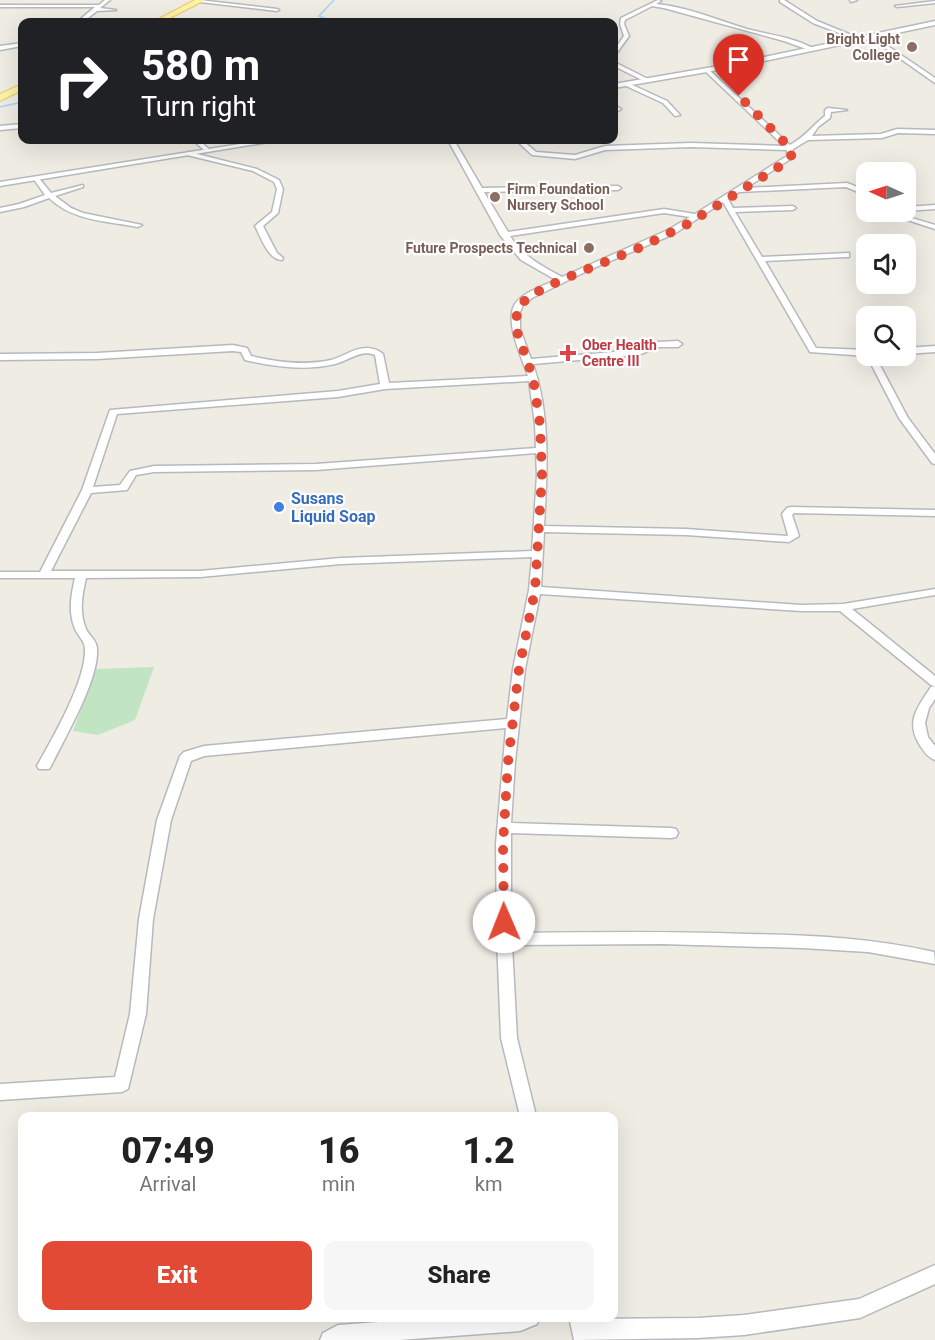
<!DOCTYPE html>
<html lang="en">
<head>
<meta charset="utf-8">
<style>
	:root { --surface:#fff; --page:#f6f6f6; --text:#222; --muted:#767676; --accent:#e24a35 }
	body { margin:0; font-family:Roboto,sans-serif; background:var(--page); color:var(--text); height:100vh; display:flex; flex-direction:column; font-size:22px; white-space:nowrap }
	* { box-sizing:border-box; margin:0 }
	p { font-size:20px; color:var(--muted) }
	.icon { flex:none; width:33px; height:33px; fill:none; stroke:currentColor; stroke-width:2; stroke-linecap:round; stroke-linejoin:round }
	.map { position:relative; flex:1; overflow:hidden }
	.sheet { position:absolute; left:18px; top:1112px; width:600px; height:210px; display:flex; flex-direction:column; background:var(--surface); border-radius:12px; box-shadow:0 6px 24px #0002 }
	.sheet>* { flex:none }
	.banner { position:absolute; left:18px; top:18px; width:600px; height:126px; border-radius:12px; box-shadow:0 6px 24px #0002; background:#202124; color:#fff; overflow:hidden }
	.needle { width:39px; rotate:273deg }
	.buttons { position:absolute; left:856px; top:162px; display:grid; gap:12px }
	.buttons a { display:grid; place-items:center; width:60px; height:60px; border-radius:12px; background:var(--surface); box-shadow:0 6px 24px #0002; font-size:30px }
	.pin { position:absolute; display:grid; place-items:center; width:51px; height:51px; color:#fff; margin:-62px -26px; border-radius:50% 50% 50% 0; rotate:-45deg; box-shadow:0 0 6px #0007 }
	.pin .icon { rotate:45deg }
	.me { position:absolute; width:66px; margin:-33px; rotate:359deg; stroke-linejoin:round; filter:drop-shadow(0 0 4px #0008) }
	.turn { display:flex; align-items:center; gap:21px; height:126px; padding:0 24px; font-size:27px }
	.turn .icon { width:78px; height:78px; stroke-width:2.5 }
	.turn b { display:block; font-size:42px; line-height:51px }
	.eta { display:flex; justify-content:space-evenly; align-items:center; height:102px; text-align:center }
	.eta b { font-size:36px; font-weight:800; line-height:42px }
	.action { display:flex; gap:12px; margin-top:auto; padding:12px 24px }
	.action a { flex:1; height:69px; border-radius:12px; background:var(--accent); color:#fff; font-size:24px; font-weight:800; line-height:69px; text-align:center }
	.action a+a { background:var(--page); color:var(--text) }
	.map>svg:first-child { display:block }
	.green { fill:#c1e4c2 }
	.lines { fill:none; stroke-linecap:round; stroke-linejoin:round }
	.stream { stroke:#a6d3fb; stroke-width:1.5 }
	.minor-casing { stroke:#b6b9bd; stroke-width:3 }
	.tertiary-casing { stroke:#b6b9bd; stroke-width:3 }
	.primary-casing { stroke:#ebca5f; stroke-width:2 }
	.minor { fill:#fff; fill-rule:evenodd }
	.tertiary { fill:#fff; fill-rule:evenodd }
	.primary { fill:#fcf2aa; fill-rule:evenodd }
	.route { stroke:#e24a35; stroke-width:10; stroke-dasharray:0 18 }
	.education-dot { fill:#8d6e63; stroke:#fff; stroke-width:2 }
	.health-dot { fill:#e0444e; stroke:#fff; stroke-width:2 }
	.shop-dot { fill:#3f7fe0; stroke:#fff; stroke-width:2 }
	.labels { text-anchor:middle; stroke-width:4.5; stroke-linejoin:round; paint-order:stroke }
	.far-education-label { font-size:14px; font-weight:bold; fill:#785e54; stroke:#fff; text-anchor:end }
	.far-health-label { font-size:14px; font-weight:bold; fill:#be3a42; stroke:#fff; text-anchor:start }
	.shop-label { font-size:16px; font-weight:bold; fill:#366cbe; stroke:#fff; text-anchor:start }
</style>
</head>
<body>
<div class="map">
<svg width="935" height="1340" viewBox="0 0 935 1340">
	<rect width="100%" height="100%" fill="#eeece3"/>
	<path class="green" d="M154 667 135 720 98 735 73 731 96 669Z"/>
	<g class="lines">
		<path class="stream" d="M323 22 327 19 319 16 334 0
			M0 107 22 102"/>
		<g class="minor-casing">
			<path id="minor" d="M105 0H110L100 8 116 10 97 11 84 21H95L97 22H77L95 7H0V5H99Z
				M199 0 277 9 279 10 277 11 200 2Z
				M658 0 661 1 656 4C688 7 717 20 747 29 769 35 794 37 814 49L809 50 784 41 664 8 652 6 625 20 624 24 629 36 616 54H614V50L624 36 620 24 621 18Z
				M780 0H784L817 21 861 39 857 40 813 23 780 2Z
				M850 0H857L851 2Z
				M935 1V3L897 7 895 6Z
				M161 20 178 21 180 22H159Z
				M873 36 935 78V83L871 38Z
				M22 43V46L0 50V46Z
				M614 62 648 79 649 80 644 81 614 66Z
				M707 68 790 145C805 137 812 126 825 116V110L828 108 847 110 831 112 830 118 818 127 812 136 881 134 897 129 935 130V134L898 133 882 138 808 140 793 149 792 158 746 188 847 183C859 187 867 192 867 206L865 205 856 191 846 187 739 192 728 199 733 208 793 206 796 208 793 210 735 212 762 257 849 253V257H846L765 261 816 348 867 350V356H875L908 418 935 454V464L932 463 899 418 867 356 810 352 723 202 674 234 589 270 532 298 523 305 520 312V329L531 359 637 350 658 342 678 341 682 344 678 347H659L638 355 533 364C551 416 547 472 544 526L686 529 787 536 788 535 782 514 787 508 791 507 935 510V516L794 513 792 515 799 536 789 542 686 535 544 532 541 587 801 605 843 604 935 589V595L852 609 935 676V699L929 708 925 723 928 737 935 746V760C929 758 925 753 921 747 905 723 916 709 931 687L935 686 931 685 840 611H801L540 594 525 669 515 762 511 823 671 828 676 829 678 833 676 837 671 838 511 833V933C590 932 669 931 748 934 811 935 873 938 934 952L935 964 868 952 802 948 662 944 512 945 517 1038 536 1116H520L501 1038 497 939 496 844 506 728 204 756 191 761 171 820 153 919 146 1014 128 1089 122 1092 0 1100V1084L115 1077 130 1014 139 919 157 820 180 756 184 752 204 746 507 719 513 669 529 590 532 557 341 564 200 577 86 578C82 595 79 612 86 629 89 636 97 640 97 649 99 680 65 737 51 766L49 769H39L37 766C53 737 86 681 85 649 85 641 78 636 75 629 68 612 71 595 75 578H0V572H40L82 490 110 410 338 391 380 384 375 355C361 349 348 361 335 364 305 371 274 367 245 360L241 352 233 351 97 359 0 360V354L97 353 233 345 247 348 251 356C277 362 305 366 331 360 343 357 353 348 366 348 373 348 378 350 383 354L389 383 528 376C522 358 504 321 515 304 523 292 543 286 556 280L521 260 500 235 448 140H454L482 188 618 186 621 188 618 190 484 192 508 232 664 209 695 214 787 156V150L691 147 605 150 575 159 532 155 516 140H522L536 152 575 155 605 146 691 143 784 146 705 71ZM664 213 690 217 668 230 562 277C542 266 522 256 510 236ZM529 381 535 424 536 448 316 464 154 466 130 471 120 485 93 487 117 414 338 397 385 389ZM536 453 537 475 532 551 341 558 200 571H51L91 493 127 490 136 475 154 472 316 470Z
				M626 82 667 101 680 115 675 116 663 103 624 85Z
				M614 105 621 109 618 111 614 109Z
				M22 124V128L0 130V126Z
				M193 140H199L211 151 206 152Z
				M189 152 257 169 279 180 283 189 278 213 263 226 277 253 283 258 282 260C268 260 261 237 255 226L272 212 277 189 274 182 253 171 187 155 186 154Z
				M34 177H38L51 193 83 185V187L55 196 71 208 83 213 142 225 138 227C107 221 73 221 49 198L24 207 0 212V208L19 204 45 195 33 178Z
				M935 205V209L906 211V207Z
				M883 212H892L935 225V229Z
				M935 346V352L906 354V348Z
				M935 1265V1284L860 1318 744 1335 698 1338 574 1340 569 1317H589V1319L698 1318 744 1315 859 1299Z
				M447 1317H540L537 1324 520 1331 399 1340H320L323 1333 338 1325Z"/>
		</g>
		<g class="tertiary-casing">
			<path id="tertiary" d="M935 21V25L736 67 614 88V84L736 63Z
				M266 140H281L0 186V182Z"/>
		</g>
		<g class="primary-casing">
			<path id="primary" d="M195 0H205L162 22H153Z
				M22 84V90L0 101V94Z"/>
		</g>
		<use href="#minor" class="minor"/>
		<use href="#tertiary" class="tertiary"/>
		<use href="#primary" class="primary"/>
	</g>
	<g class="lines">
		<path class="route" d="M504 922 503 844 508 762 519 669 535 590 542 475 540 424 533 378 516 329 517 309 529 296 561 280 639 248 686 225 788 161 792 154 790 148 739 96"/>
	</g>
	<g class="education-dot">
		<circle cx="912" cy="47" r="6"/>
		<circle cx="495" cy="197" r="6"/>
		<circle cx="589" cy="248" r="6"/>
	</g>
	<path class="health-dot" d="M565 344h6v6h6v6h-6v6h-6v-6h-6v-6h6z"/>
	<circle class="shop-dot" cx="279" cy="507" r="6"/>
	<g class="labels">
		<g class="far-education-label">
			<text x="900" y="44">Bright Light<tspan x="900" dy="16">College</tspan></text>
			<text x="507" y="194" text-anchor="start">Firm Foundation<tspan x="507" dy="16">Nursery School</tspan></text>
			<text x="577" y="253">Future Prospects Technical</text>
		</g>
		<g class="far-health-label">
			<text x="582" y="350">Ober Health<tspan x="582" dy="16">Centre III</tspan></text>
		</g>
		<g class="shop-label">
			<text x="291" y="504">Susans<tspan x="291" dy="18">Liquid Soap</tspan></text>
		</g>
	</g>
</svg>
<div class="buttons">
<a><svg class="needle" viewBox="-14 -14 28 28"><path d="M0-13l5 13h-10z" fill="#e53935"/><path d="M0 13l5-13h-10z" fill="#767676"/></svg></a>
<a><svg class="icon" aria-label="sound" viewBox="0 0 24 24"><path d="M4 9h4l5-4v14l-5-4H4zM17 9q2 3 0 6"/></svg></a>
<a><svg class="icon" aria-label="search" viewBox="0 0 24 24"><circle cx="10" cy="10" r="6"/><path d="M15 15l6 6"/></svg></a>
</div>
<div class="pin" style="left:739px;top:96px;background:#d93025"><svg class="icon" aria-label="arrive" viewBox="0 0 24 24"><path d="M6 21V4h12l-3 4 3 4H6"/></svg></div>
<svg class="me" style="left:504px;top:922px" viewBox="-20 -20 40 40"><circle r="19" fill="#fff"/><path d="M0-13L10 11 0 6-10 11z" fill="#e24a35"/></svg>
<div class="banner">
<div class="turn"><svg class="icon" aria-label="right" viewBox="0 0 24 24"><path d="M7 20v-9h11M14 6l5 5-5 5"/></svg><div><b>580 m</b>Turn right</div></div>
</div>
<section class="sheet">
<div class="eta">
<div><b>07:49</b><p>Arrival</p></div>
<div><b>16</b><p>min</p></div>
<div><b>1.2</b><p>km</p></div>
</div>
<div class="action"><a>Exit</a><a>Share</a></div>
</section>
</div>
</body>
</html>
